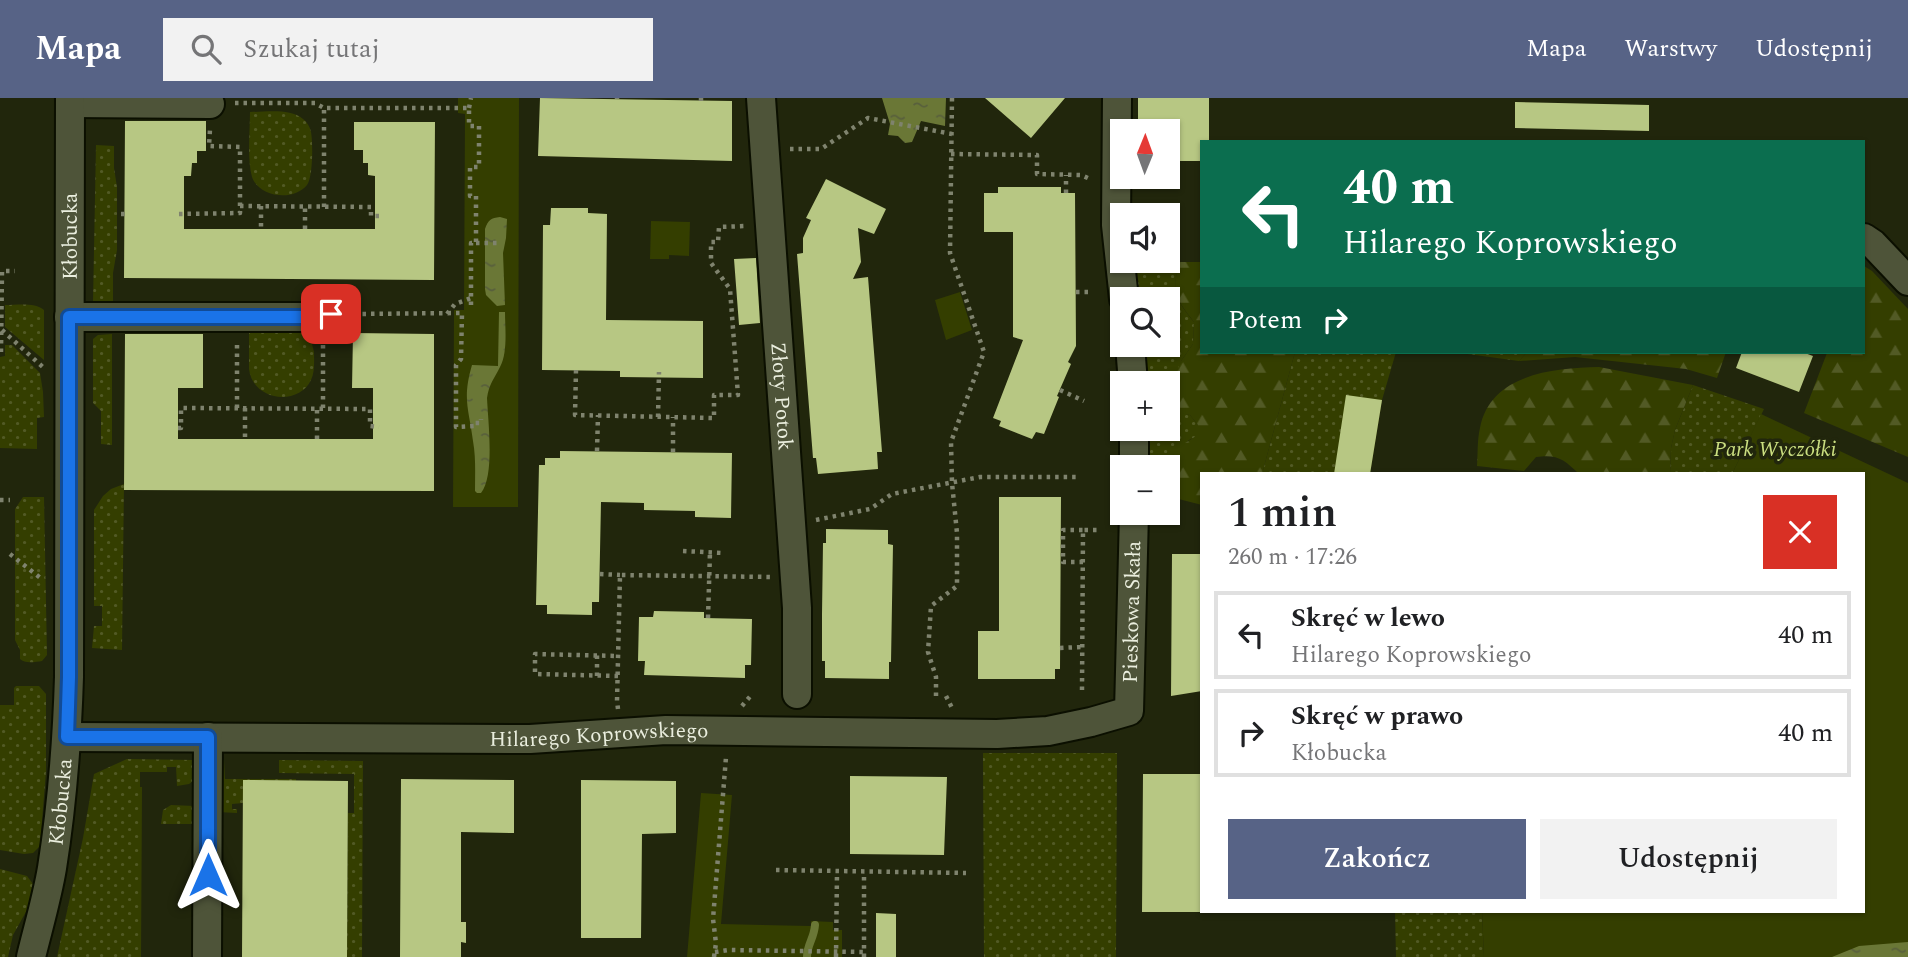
<!DOCTYPE html>
<html lang="pl">
<head>
<meta charset="utf-8">
<style>
	:root { --surface:#fff; --page:#f2f2f2; --text:#202124; --muted:#757577; --line:#e0e0e0; --accent:#576386 }
	body { margin:0; font-family:Spectral,serif; background:var(--page); color:var(--text); height:100vh; display:flex; flex-direction:column; font-size:26px; white-space:nowrap }
	* { box-sizing:border-box; margin:0 }
	p { font-size:23px; color:var(--muted) }
	.icon { flex:none; width:38px; height:38px; fill:none; stroke:currentColor; stroke-width:2; stroke-linecap:round; stroke-linejoin:round }
	.map { position:relative; flex:1; overflow:hidden }
	.sheet { position:absolute; left:1200px; top:374px; width:665px; height:441px; display:flex; flex-direction:column; background:var(--surface); border-radius:0px; box-shadow:0 2px 5px #0004 }
	.sheet>* { flex:none }
	.hud { position:absolute; left:1200px; top:42px; width:665px; height:214px; border-radius:0px; box-shadow:0 2px 5px #0004; background:#0b6e4f; color:#fff; overflow:hidden }
	.needle { width:46px; rotate:1deg }
	.tools { position:absolute; left:1110px; top:21px; display:grid; gap:14px }
	.tools a { display:grid; place-items:center; width:70px; height:70px; border-radius:0px; background:var(--surface); box-shadow:0 2px 5px #0004; font-size:35px }
	.pin { position:absolute; display:grid; place-items:center; width:60px; height:60px; color:#fff; margin:-30px; border-radius:14px; box-shadow:0 4px 10px #0006 }
	.me { position:absolute; width:77px; margin:-38px; rotate:0deg; stroke-linejoin:round; filter:drop-shadow(0 0 5px #0008) }
	.turn { display:flex; align-items:center; gap:24px; height:147px; padding:0 28px; font-size:32px }
	.turn .icon { width:91px; height:91px; stroke-width:2.5 }
	.turn b { display:block; font-size:49px; line-height:60px }
	.then { display:flex; align-items:center; height:66px; padding:0 28px; background:#0003; gap:14px; font-size:26px }
	.round { display:grid; place-items:center; flex:none; width:74px; height:74px; border-radius:0px; background:var(--page) }
	.headline { display:flex; align-items:center; justify-content:space-between; height:119px; padding:0 28px }
	h1 { font-size:42px; font-weight:600; line-height:52px }
	.cta { display:flex; gap:14px; margin-top:auto; padding:14px 28px }
	.cta a { flex:1; height:80px; border-radius:0px; background:var(--accent); color:#fff; font-size:28px; font-weight:600; line-height:80px; text-align:center }
	.cta a+a { background:var(--page); color:var(--text) }
	ul { padding:0; list-style:none }
	li { display:flex; align-items:center; gap:21px; height:88px; margin:0 14px 10px; padding:0 14px; border:4px solid var(--line); border-radius:0px }
	li div { flex:1 }
	li b { display:block; font-size:26px }
	li em { font-style:normal }
	header { display:flex; align-items:center; gap:42px; box-sizing:border-box; height:98px; padding:0 35px; background:var(--accent); color:#fff }
	header strong { font-size:33px }
	nav { display:flex; gap:38px; margin-inline-start:auto; font-size:24px }
	.search { width:490px; height:63px; background:var(--page); display:flex; align-items:center; gap:18px; box-sizing:border-box; padding:0 24px; border-radius:0px; color:var(--muted); font-size:26px }
	.map>svg:first-child { display:block }
	.grass { fill:url(#grass-dots) }
	.forest { fill:url(#forest-firs) }
	.park { fill:#343e00 }
	.water { fill:url(#water-ripples) }
	.lines { fill:none; stroke-linecap:round; stroke-linejoin:round }
	.stream { stroke:#6a7736; stroke-width:8 }
	.building { fill:#b7c783 }
	.minor-casing { stroke:#0b0f00; stroke-width:32 }
	.path { stroke:#7f836e; stroke-width:4.5; stroke-dasharray:3.5 5; stroke-linecap:butt }
	.minor { stroke:#4e5439; stroke-width:28 }
	.route-casing { stroke:#114b97; stroke-width:18 }
	.route { stroke:#1a73e8; stroke-width:12 }
	.labels { text-anchor:middle; stroke-width:7; stroke-linejoin:round; paint-order:stroke }
	.street-label { font-size:21px; fill:#eaeede; stroke:#21260c }
	.park-label { font-size:21px; font-style:italic; fill:#cade80; stroke:#21260c }
</style>
</head>
<body>
<header>
<strong>Mapa</strong>
<div class="search"><svg class="icon" aria-label="search" viewBox="0 0 24 24"><circle cx="10" cy="10" r="6"/><path d="M15 15l6 6"/></svg>Szukaj tutaj</div>
<nav><a>Mapa</a><a>Warstwy</a><a>Udostępnij</a></nav>
</header>
<div class="map">
<svg width="1908" height="859" viewBox="0 0 1908 859">
	<defs>
		<pattern id="grass-dots" width="8" height="8" patternUnits="userSpaceOnUse" patternTransform="scale(1.75)"><rect width="8" height="8" fill="#343e00"/><path d="M2 2h.1M6 6h.1" fill="none" stroke="#525a25" stroke-width="1.8" stroke-linecap="round"/></pattern>
		<pattern id="forest-firs" width="22" height="20" patternUnits="userSpaceOnUse" patternTransform="scale(1.75)"><rect width="22" height="20" fill="#343e00"/><path d="M5 1l3.5 6h-7zM16 11l3.5 6h-7z" fill="#525a25"/></pattern>
		<pattern id="water-ripples" width="26" height="14" patternUnits="userSpaceOnUse" patternTransform="scale(1.75)"><rect width="26" height="14" fill="#6a7736"/><path d="M2 4q2-2 4 0t4 0M15 11q2-2 4 0t4 0" fill="none" stroke="#585f3c"/></pattern>
	</defs>
	<rect width="100%" height="100%" fill="#21260c"/>
	<path class="grass" d="M250 14C266 14 290 10 303 21 307 24 310 29 311 34 313 45 313 79 307 87 293 104 259 99 252 79 247 61 250 33 250 14Z
		M96 47 114 48V70L117 89V152L113 175V211L93 205Z
		M1133 163 1177 164C1175 195 1173 199 1194 224L1193 246 1181 263 1178 314 1190 317 1198 327V338L1189 342 1173 357 1153 364V369H1147L1146 331H1167V285H1144L1142 247H1167V201H1136Z
		M5 207C17 207 35 204 44 212V262L5 229Z
		M249 227 300 232C309 237 312 244 314 254 314 263 315 274 311 282 299 308 253 304 249 271Z
		M112 236V347L101 346V313L93 305V241L98 237Z
		M5 247H12L40 275 43 294 44 319 37 320V351L0 350V259L5 258Z
		M1295 254H1396L1382 302 1370 376H1262Z
		M1453 254H1527L1519 263Z
		M1693 287 1764 311 1732 376H1670L1671 350 1675 332Z
		M124 386 122 552 92 550 94 528H102V508H94V412L103 398 111 391Z
		M23 399H44L47 557 42 563C35 564 25 566 20 561V552L15 542V411Z
		M16 588H39L46 596V673L40 748 33 755 24 756 0 752V607H14V590Z
		M983 655H1117L1116 859H984Z
		M127 661 193 662 195 669 193 683 189 686 177 688 176 669H167V674H140V689H142L141 859H57L83 740 94 676Z
		M221 662H224L225 681H296V683L243 682V705L232 706V711H237V715L218 714Z
		M279 662 363 663 362 859H347L348 715H354V676L279 675Z
		M171 707 194 708 199 726H161L163 712Z
		M0 771 27 778 33 786 32 796 27 812 13 837 8 859H0Z
		M1395 814H1482L1484 859H1396Z"/>
	<path class="forest" d="M1177 164H1202V254H1295L1262 376H1202V407L1167 398V369H1153V364L1173 357 1177 350 1198 337V327L1190 317 1178 315 1174 279 1181 263 1193 246 1194 224C1173 198 1175 196 1177 164Z
		M1864 168 1872 173 1908 211V359L1804 315 1827 255 1824 254H1864Z
		M1527 254H1726L1717 280 1686 271 1575 259 1519 263Z
		M1599 269 1693 287 1675 332 1671 350 1670 376H1579C1564 361 1557 356 1536 359L1524 373 1477 368C1478 356 1477 343 1480 330 1490 276 1553 270 1599 269Z"/>
	<path class="park" d="M458 0H519L518 409H453L454 212H464L465 16 458 15Z
		M651 123 690 124 689 158 669 157V161H650Z
		M960 194 972 232 946 242 935 202Z
		M1761 316 1908 385V859H1484L1482 814H1864V376H1732Z
		M701 695 732 697 721 826 811 828V823L833 824V832H842V859H687Z"/>
	<path class="water" d="M882 0H946L945 28 921 23 912 44 905 45 898 38 888 37 890 26Z
		M500 119 507 121 506 140 503 155 505 207 497 208 486 197 485 191V131C488 122 491 120 500 119Z
		M499 214H505C505 230 508 254 500 269 494 281 489 286 487 300 488 323 495 378 481 395H477L475 393C475 376 476 360 473 343 469 311 462 301 472 267L498 268Z
		M1908 844V859H1832L1859 848Z"/>
	<g class="lines">
		<path class="stream" d="M807 859C807 846 814 841 815 827"/>
	</g>
	<path class="building" d="M540 0 732 3V63L538 58Z
		M985 0H1065L1031 40Z
		M1138 0H1209V44H1202V63H1167V33H1138Z
		M1515 4 1649 7V33L1515 30Z
		M125 23H206V53H197V65H192L191 78H184V131H375V78L368 77V65H363V52H354V24H435L434 182 124 180Z
		M826 81 886 111 874 136 858 130 861 164 853 181 868 179 882 354H877L878 371 818 376 816 360H813L797 156 803 155V140L811 122 806 120Z
		M998 89H1061V95H1075L1076 248 1068 264 1071 266 1057 298 1059 299 1044 336 1036 334 1032 341 999 328 1001 323 993 320 1023 242 1013 239V134H984V95H998Z
		M551 110H588V115L607 116 606 222 703 223V280L620 279V273L542 272 543 127H550Z
		M756 160 760 225 739 227 734 161Z
		M353 235 434 236V393L124 392 125 236H203V290H178V341H373V290H352Z
		M1742 254H1802L1813 258 1799 294 1736 270Z
		M1346 297 1382 302 1370 376H1334Z
		M560 353 732 355 731 420 695 419V413L644 412V405L601 404 599 504H592V517L547 516V507H536L539 367H545V360H560Z
		M999 399H1061L1060 571H1055V581H978V533H999Z
		M826 431 888 432V446L893 447 891 564H889V581L825 580V563H822V516L823 445H826Z
		M1172 456H1202V593L1171 598Z
		M654 513 704 514V520L752 521 751 567H745V580L644 577 645 563H638L639 519H653Z
		M1143 676H1202V814H1142Z
		M850 678 947 679 944 757 850 756Z
		M401 681 514 682V735L461 734V824H466V845L461 844V859H400Z
		M243 682 348 683 347 859H242Z
		M581 682 676 683V735L642 736 641 840H581Z
		M876 815 896 816V859H876Z"/>
	<g class="lines">
		<g class="minor-casing">
			<g id="minor">
				<path id="s1" d="M761 0 797 510V596"/>
				<path d="M1117 0 1116 127 1124 201"/>
				<path d="M70 5 210 6"/>
				<path d="M1864 140 1873 146 1908 183"/>
				<path d="M69 219H323L331 216"/>
				<path d="M1130 247 1133 285"/>
				<path d="M1134 369V331"/>
				<path id="s2" d="M67 639 530 641 666 632 997 636 1048 633 1091 624 1129 613 1134 415"/>
				<path id="s3" d="M31 859C38 830 47 800 52 770 62 707 67 643 69 579L70 0"/>
				<path d="M207 859 208 639"/>
			</g>
		</g>
		<path class="path" d="M617 1V0
			M701 3V0
			M235 5H315L324 10
			M469 10 471 0
			M790 51H821L868 20 952 36
			M951 56 1037 57V76L1081 77 1090 81
			M1066 95V77
			M240 108 371 109V118H380
			M261 108V131
			M324 109V10H469V28H479V69H470V98H476V145H471V210
			M121 116H125
			M179 116 240 115V49L209 48 210 31
			M305 131V109
			M476 145H497
			M1076 194H1093
			M354 216 462 215 461 261 456 267V329L475 328V325H481V321
			M447 216 455 206 471 200
			M2 232 45 271
			M1 254 2 173H15
			M576 272 575 317 714 320V297H738L730 191 711 165V144H718L719 129 746 128
			M1060 292 1084 303
			M237 310V244
			M245 310V341
			M323 310V245
			M658 319 659 274
			M178 330H181V310L370 311V328L379 329
			M317 341V310
			M597 353 598 317
			M673 354V319
			M0 402H10
			M816 422 870 411 892 396 980 379H1080
			M683 453 723 455
			M10 456 43 482
			M1083 464H1063V432H1083
			M600 476 620 477
			M708 520 710 454
			M1060 550 1082 549
			M597 578V557
			M618 578 535 576V556L618 558
			M1082 592 1083 432H1097
			M936 598V579L928 554 931 508 957 488V435L952 385 951 344 984 254 950 155 952 0
			M946 598 952 610
			M742 608 753 595
			M618 611 617 603 620 477 771 479
			M776 772 966 775
			M715 854 728 852 864 854
			M714 859 716 845 713 821 726 659
			M836 859 837 774
			M864 859V774"/>
		<use href="#minor" class="minor"/>
	</g>
	<g class="lines">
		<g class="route-casing">
			<path id="route" d="M208 777V639H67L69 579V219H323L331 216"/>
		</g>
		<use href="#route" class="route"/>
	</g>
	<g class="labels">
		<g class="street-label">
			<text dy="7" stroke="none"><textPath href="#s3" startOffset="724">Kłobucka</textPath></text>
			<text dy="7" stroke="none"><textPath href="#s1" startOffset="299">Złoty Potok</textPath></text>
			<text dy="7" stroke="none"><textPath href="#s2" startOffset="1164">Pieskowa Skała</textPath></text>
			<text dy="7" stroke="none"><textPath href="#s2" startOffset="532">Hilarego Koprowskiego</textPath></text>
			<text dy="7" stroke="none"><textPath href="#s3" startOffset="158">Kłobucka</textPath></text>
		</g>
		<g class="park-label">
			<text x="1775" y="358">Park Wyczółki</text>
		</g>
	</g>
</svg>
<div class="tools">
<a><svg class="needle" viewBox="-14 -14 28 28"><path d="M0-13l5 13h-10z" fill="#e53935"/><path d="M0 13l5-13h-10z" fill="#757577"/></svg></a>
<a><svg class="icon" aria-label="sound" viewBox="0 0 24 24"><path d="M4 9h4l5-4v14l-5-4H4zM17 9q2 3 0 6"/></svg></a>
<a><svg class="icon" aria-label="search" viewBox="0 0 24 24"><circle cx="10" cy="10" r="6"/><path d="M15 15l6 6"/></svg></a>
<a>+</a>
<a>−</a>
</div>
<div class="pin" style="left:331px;top:216px;background:#d93025"><svg class="icon" aria-label="arrive" viewBox="0 0 24 24"><path d="M6 21V4h12l-3 4 3 4H6"/></svg></div>
<svg class="me" style="left:208px;top:777px" viewBox="-20 -20 40 40"><path d="M0-17L14 15 0 8-14 15z" fill="#1a73e8" stroke="#fff" stroke-width="4"/></svg>
<div class="hud">
<div class="turn"><svg class="icon" aria-label="left" viewBox="0 0 24 24"><path d="M17 20v-9H6M10 6l-5 5 5 5"/></svg><div><b>40 m</b>Hilarego Koprowskiego</div></div>
<div class="then">Potem<svg class="icon" aria-label="right" viewBox="0 0 24 24"><path d="M7 20v-9h11M14 6l5 5-5 5"/></svg></div>
</div>
<section class="sheet">
<div class="headline"><div><h1>1 min</h1><p>260 m · 17:26</p></div><a class="round" style="background:#d93025;color:#fff"><svg class="icon" aria-label="close" viewBox="0 0 24 24"><path d="M6 6l12 12M18 6L6 18"/></svg></a></div>
<ul>
<li><svg class="icon" aria-label="left" viewBox="0 0 24 24"><path d="M17 20v-9H6M10 6l-5 5 5 5"/></svg><div><b>Skręć w lewo</b><p>Hilarego Koprowskiego</p></div><em>40 m</em></li>
<li><svg class="icon" aria-label="right" viewBox="0 0 24 24"><path d="M7 20v-9h11M14 6l5 5-5 5"/></svg><div><b>Skręć w prawo</b><p>Kłobucka</p></div><em>40 m</em></li>
</ul>
<div class="cta"><a>Zakończ</a><a>Udostępnij</a></div>
</section>
</div>
</body>
</html>
